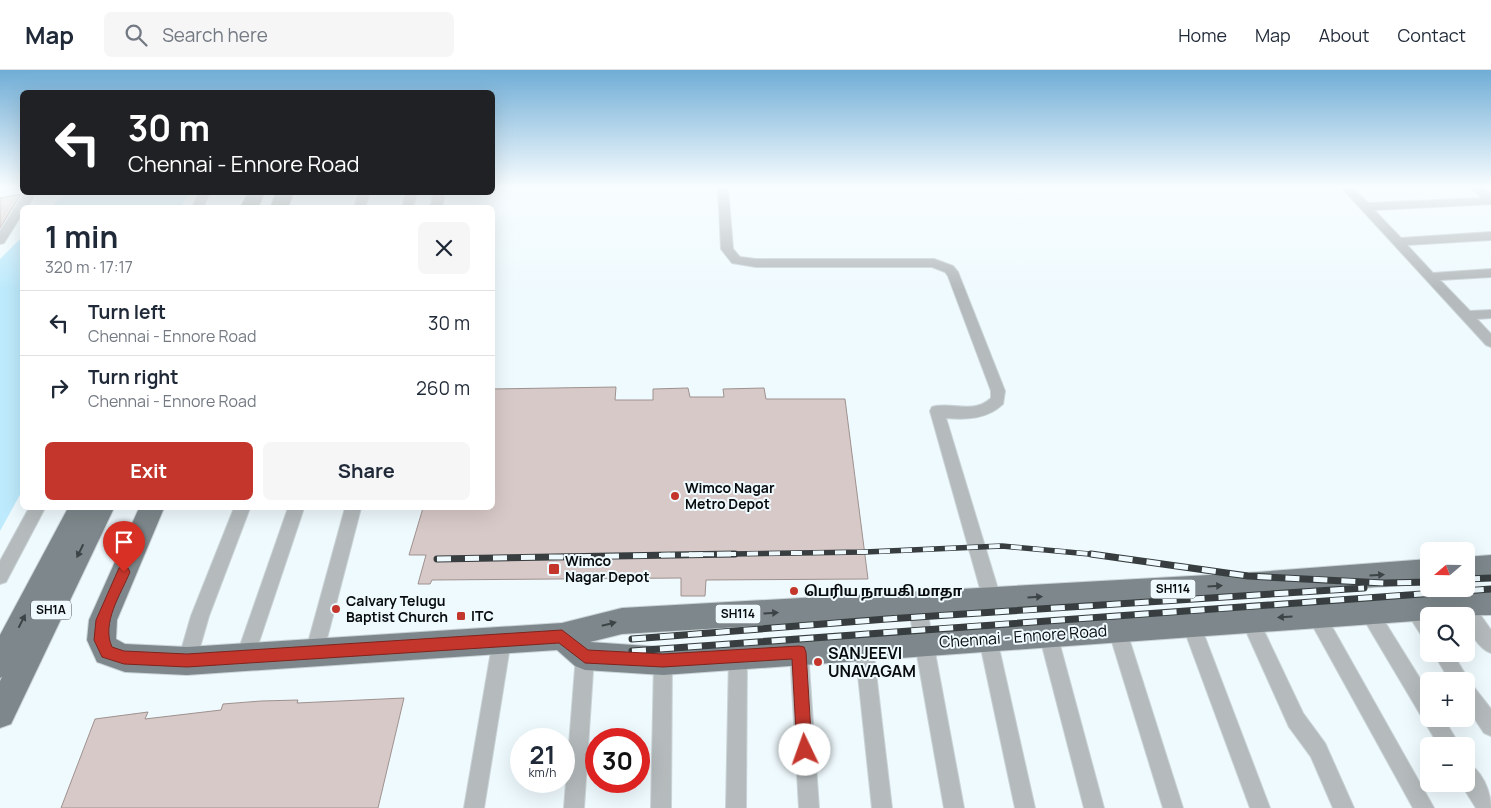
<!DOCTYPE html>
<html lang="en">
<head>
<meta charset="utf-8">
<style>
	:root { --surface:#fff; --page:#f6f6f7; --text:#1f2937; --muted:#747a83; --line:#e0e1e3; --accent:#c4362c }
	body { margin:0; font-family:Manrope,"Noto Sans Tamil",sans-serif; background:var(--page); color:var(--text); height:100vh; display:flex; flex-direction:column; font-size:19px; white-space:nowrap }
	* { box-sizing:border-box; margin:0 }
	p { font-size:16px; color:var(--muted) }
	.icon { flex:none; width:28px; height:28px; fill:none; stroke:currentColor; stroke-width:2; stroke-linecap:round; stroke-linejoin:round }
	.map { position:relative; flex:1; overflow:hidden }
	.panel { position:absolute; left:20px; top:135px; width:475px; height:305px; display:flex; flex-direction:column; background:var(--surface); border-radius:8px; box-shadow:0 5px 20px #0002 }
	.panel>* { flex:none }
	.top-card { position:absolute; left:20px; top:20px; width:475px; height:105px; border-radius:8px; box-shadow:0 5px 20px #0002; background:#202124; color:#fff; overflow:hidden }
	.needle { width:32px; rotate:250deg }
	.fabs { position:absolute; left:1420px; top:472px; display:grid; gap:10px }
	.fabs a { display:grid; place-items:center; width:55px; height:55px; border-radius:8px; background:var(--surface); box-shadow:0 5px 20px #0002; font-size:25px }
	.speed { position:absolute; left:510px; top:658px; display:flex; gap:10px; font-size:25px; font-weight:700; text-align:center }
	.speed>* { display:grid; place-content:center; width:65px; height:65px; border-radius:50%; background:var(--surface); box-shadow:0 5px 20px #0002; line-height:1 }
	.speed small { font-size:12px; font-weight:400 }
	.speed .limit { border:8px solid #d22; background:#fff; color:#111 }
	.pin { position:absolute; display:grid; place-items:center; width:42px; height:42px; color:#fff; margin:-51px -21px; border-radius:50% 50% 50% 0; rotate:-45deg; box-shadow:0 0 5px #0007 }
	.pin .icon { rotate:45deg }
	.me { position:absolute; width:55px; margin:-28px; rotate:357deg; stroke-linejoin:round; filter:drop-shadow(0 0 4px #0008) }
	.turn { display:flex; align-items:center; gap:18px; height:105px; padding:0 25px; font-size:22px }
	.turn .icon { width:65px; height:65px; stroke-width:2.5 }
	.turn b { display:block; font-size:35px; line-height:42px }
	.round { display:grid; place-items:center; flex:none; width:52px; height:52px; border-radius:8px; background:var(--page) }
	.head { display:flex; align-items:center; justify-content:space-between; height:85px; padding:0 25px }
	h1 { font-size:30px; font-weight:700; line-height:38px }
	.cta { display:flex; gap:10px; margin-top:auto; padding:10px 25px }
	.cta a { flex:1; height:58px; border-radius:8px; background:var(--accent); color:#fff; font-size:20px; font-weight:700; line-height:58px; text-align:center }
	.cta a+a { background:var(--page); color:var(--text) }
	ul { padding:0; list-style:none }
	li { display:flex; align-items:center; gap:15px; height:65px; padding:0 25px; border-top:1px solid var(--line) }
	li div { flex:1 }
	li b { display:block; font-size:19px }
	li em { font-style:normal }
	header { display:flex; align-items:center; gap:30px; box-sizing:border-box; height:70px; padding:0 25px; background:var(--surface); border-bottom:1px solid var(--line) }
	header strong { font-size:24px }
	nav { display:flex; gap:28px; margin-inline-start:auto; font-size:18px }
	.search { width:350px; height:45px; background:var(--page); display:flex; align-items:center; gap:12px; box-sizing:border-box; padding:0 18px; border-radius:8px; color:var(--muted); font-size:19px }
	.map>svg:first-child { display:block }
	.green { fill:#bdeafc }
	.building { fill:#d7c9c7; stroke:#9e918f }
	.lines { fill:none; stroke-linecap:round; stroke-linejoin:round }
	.street-casing { stroke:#cad4d8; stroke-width:2 }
	.primary-casing { stroke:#cad4d8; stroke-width:2 }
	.street { fill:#b5bbbd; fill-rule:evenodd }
	.primary { fill:#7e888c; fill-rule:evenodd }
	.rail-far1-casing { stroke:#383e40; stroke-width:5.5 }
	.rail-casing { stroke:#383e40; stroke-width:7 }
	.rail-far1 { stroke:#effafe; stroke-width:4; stroke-dasharray:11; stroke-linecap:butt }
	.rail { stroke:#effafe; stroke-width:5; stroke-dasharray:14; stroke-linecap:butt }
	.oneway { fill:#3d4447 }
	.route { fill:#c4362c; stroke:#7f231d }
	.poi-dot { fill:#c4362c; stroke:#effafe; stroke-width:2 }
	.labels { text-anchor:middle; stroke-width:4; stroke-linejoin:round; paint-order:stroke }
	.shield { fill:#effafe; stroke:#4d5356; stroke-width:1 }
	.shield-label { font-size:12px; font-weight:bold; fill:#080c0e }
	.poi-label { font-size:14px; font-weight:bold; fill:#080c0e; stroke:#effafe; text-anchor:start }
	.near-street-label { font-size:16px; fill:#080c0e; stroke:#effafe }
	.near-poi-label { font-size:16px; font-weight:bold; fill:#080c0e; stroke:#effafe; text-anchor:start }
</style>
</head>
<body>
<header>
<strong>Map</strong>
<div class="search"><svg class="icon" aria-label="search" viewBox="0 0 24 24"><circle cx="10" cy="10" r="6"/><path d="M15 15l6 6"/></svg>Search here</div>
<nav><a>Home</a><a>Map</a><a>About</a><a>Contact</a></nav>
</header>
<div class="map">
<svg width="1491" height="738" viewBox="0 0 1491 738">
	<rect width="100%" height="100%" fill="#effafe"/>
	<path class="green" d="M66 123V122L189 123 181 137H51Z
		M22 167V421L0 461V189Z"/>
	<path class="building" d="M21 124 0 158V128Z
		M616 317 615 330H653V319L688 318 690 327H724L723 319 764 318 766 329H845L868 509 706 510 705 526H681V508L432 510 430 514H418L426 485H409L423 438H492V319Z
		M404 628 378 738H61L95 649 148 642 145 649 221 640 223 634 261 631 298 630 297 633Z"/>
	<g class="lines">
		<g class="street-casing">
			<path id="street" d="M718 117H728L733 179 740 187 756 189H934L953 196 958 202 1005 321 1003 334C987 349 967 350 946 348L1001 529 998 534 992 537 986 534 983 529 930 341 932 337C952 331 973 345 991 328V321L948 206 945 202 932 197H756L732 193 721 179Z
				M1341 117H1352L1368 133 1482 128 1470 117H1481L1491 124V134L1374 140 1401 168 1491 162V170L1407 175 1433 203 1491 199V207L1440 210 1470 241 1491 240V248L1477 249 1491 264V277L1486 275Z
				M25 122H36L27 138H22V144L4 173 0 174V161Z
				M199 122H210L203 138H192Z
				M359 122H370L365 138H354Z
				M406 122H417L413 138H402Z
				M434 122H445L442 138H430Z
				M29 438H45L6 512 0 514V491Z
				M234 438H250L209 546 196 591 194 597 187 600 180 597 178 591 191 546Z
				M288 438H304L254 587 252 593 245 596 238 593 236 587Z
				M345 438H361L324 580 322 586 315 589 308 586 306 580Z
				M917 526 923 528 926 534 964 738H944L908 534 911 528Z
				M1463 527 1469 529 1491 560V583C1479 579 1466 559 1466 546H1461L1454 535 1457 529Z
				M1413 530C1430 537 1429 555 1429 570L1423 568 1404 538 1407 532Z
				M1369 534 1375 536 1429 623V649H1444L1460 676H1439L1363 548 1360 542 1363 536Z
				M1316 537 1322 539 1434 738H1413L1310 551 1307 545 1310 539Z
				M1250 542 1256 544 1303 643 1325 673 1354 738H1333L1311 687 1289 657 1241 550 1244 544Z
				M1191 546 1197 548 1200 554 1270 738H1250L1182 554 1185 548Z
				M1117 551 1123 553 1126 559 1183 738H1163L1108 559 1111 553Z
				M1048 556 1054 558 1057 564 1104 738H1084L1039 564 1042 558Z
				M988 561 994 563 997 569 1035 738H1015L979 569 982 563Z
				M502 562 508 564 511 570 484 738H464L493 570 496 564Z
				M864 569 870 571 873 577 892 738H872L855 577 858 571Z
				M799 573 806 576 808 582 819 738H799L790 582 792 576Z
				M585 577 592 580 594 586 584 738H564L576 586 578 580Z
				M738 577 745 580 747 586 746 738H726L729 586 731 580Z
				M663 582 670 585 672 591 671 738H651L654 591 656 585Z
				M1434 584H1453L1470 612 1491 639V666L1484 663 1466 636V611H1450Z
				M1466 693C1482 699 1491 722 1491 738H1476L1461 714H1466Z"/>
		</g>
		<g class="primary-casing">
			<path id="primary" d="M248 122H265L258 138H240Z
				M276 122H294L288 138H270Z
				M68 438H114L11 654 0 658V611L2 607 0 608V565Z
				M139 438H164L117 550 116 569 125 574 187 577 562 553 622 538 1245 503 1429 489V513L1245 527 622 564 590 572 663 577 1491 521V545L1429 546V550L663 605 585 600 575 596 557 580 187 605 125 602 97 592 87 570 89 550Z
				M1491 485V509L1466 511V487Z"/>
		</g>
		<use href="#street" class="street"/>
		<use href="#primary" class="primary"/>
		<g class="rail-far1-casing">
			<path id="rail-far1" d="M659 485 865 482 1002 476 1100 485"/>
		</g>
		<g class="rail-casing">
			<path id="rail" d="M1091 484 1248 506 1384 513 1429 512
				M437 489 735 484
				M1466 509 1491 508
				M632 569 887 549 1364 518
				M632 581 1491 519"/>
		</g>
		<use href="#rail-far1" class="rail-far1"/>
		<use href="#rail" class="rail"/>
	</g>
	<defs><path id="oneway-solid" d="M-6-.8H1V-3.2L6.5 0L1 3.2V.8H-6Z" transform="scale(1.25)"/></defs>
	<g class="oneway">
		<use href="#oneway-solid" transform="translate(80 481) rotate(116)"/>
		<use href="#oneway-solid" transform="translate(1377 505) rotate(-4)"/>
		<use href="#oneway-solid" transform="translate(1215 516) rotate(-3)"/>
		<use href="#oneway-solid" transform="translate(1035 527) rotate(-3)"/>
		<use href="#oneway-solid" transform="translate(771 543) rotate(-3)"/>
		<use href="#oneway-solid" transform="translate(1285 547) rotate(176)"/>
		<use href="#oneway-solid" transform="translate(22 551) rotate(-63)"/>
		<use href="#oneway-solid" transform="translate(609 554) rotate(-14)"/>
	</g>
	<linearGradient id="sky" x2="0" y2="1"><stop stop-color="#70add6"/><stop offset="0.53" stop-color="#f8fdff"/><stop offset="1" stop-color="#f8fdff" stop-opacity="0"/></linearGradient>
	<rect width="1491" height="220" fill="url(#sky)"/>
	<path class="route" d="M124 496 128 498 130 502C121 524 101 553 112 577L124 581 187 584 562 560 588 580 663 584 799 576 804 577 806 582 812 680 810 685 805 687 800 685 797 680 792 589 663 597 585 593 559 573 187 597 124 594 102 587 94 570 96 550 119 498Z"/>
	<g class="poi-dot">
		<circle cx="675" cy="426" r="5"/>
		<rect x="548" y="493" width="12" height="12" rx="2.5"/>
		<circle cx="794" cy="521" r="5"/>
		<circle cx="336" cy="539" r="5"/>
		<rect x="456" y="541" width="10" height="10" rx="2.5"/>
		<circle cx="818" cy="592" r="5"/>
	</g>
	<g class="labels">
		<g class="shield">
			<rect x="1150.5" y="509.5" width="45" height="19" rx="4"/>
			<rect x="31" y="530.5" width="40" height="19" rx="4"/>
			<rect x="715.5" y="534.5" width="45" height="19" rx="4"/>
		</g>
		<g class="shield-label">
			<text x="1173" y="523">SH114</text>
			<text x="51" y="544">SH1A</text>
			<text x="738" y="548">SH114</text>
		</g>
		<g class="poi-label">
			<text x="685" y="423">Wimco Nagar<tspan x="685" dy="16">Metro Depot</tspan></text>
			<text x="565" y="496">Wimco<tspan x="565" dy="16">Nagar Depot</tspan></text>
			<text x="804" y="526">பெரிய நாயகி மாதா</text>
			<text x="346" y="536">Calvary Telugu<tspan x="346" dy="16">Baptist Church</tspan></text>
			<text x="471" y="551">ITC</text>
		</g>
		<g class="near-street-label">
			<text transform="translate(1023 566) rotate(-4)" y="6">Chennai - Ennore Road</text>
		</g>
		<g class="near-poi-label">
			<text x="828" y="589">SANJEEVI<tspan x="828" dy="18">UNAVAGAM</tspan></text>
		</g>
	</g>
</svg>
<div class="fabs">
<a><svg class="needle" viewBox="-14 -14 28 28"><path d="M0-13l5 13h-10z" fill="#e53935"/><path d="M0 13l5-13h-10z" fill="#747a83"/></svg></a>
<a><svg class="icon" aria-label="search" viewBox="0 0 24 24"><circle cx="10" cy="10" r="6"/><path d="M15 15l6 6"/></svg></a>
<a>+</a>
<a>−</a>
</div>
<div class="speed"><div>21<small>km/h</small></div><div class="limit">30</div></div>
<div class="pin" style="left:124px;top:502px;background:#d93025"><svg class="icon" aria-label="arrive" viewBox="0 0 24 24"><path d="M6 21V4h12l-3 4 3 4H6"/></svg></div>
<svg class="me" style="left:805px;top:680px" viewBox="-20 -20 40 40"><circle r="19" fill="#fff"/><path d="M0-13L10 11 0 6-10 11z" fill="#c4362c"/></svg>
<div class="top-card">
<div class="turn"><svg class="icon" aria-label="left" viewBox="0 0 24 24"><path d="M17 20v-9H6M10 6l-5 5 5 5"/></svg><div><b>30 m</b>Chennai - Ennore Road</div></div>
</div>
<section class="panel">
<div class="head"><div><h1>1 min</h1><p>320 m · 17:17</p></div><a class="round"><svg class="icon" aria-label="close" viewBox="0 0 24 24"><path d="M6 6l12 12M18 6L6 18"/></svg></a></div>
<ul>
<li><svg class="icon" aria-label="left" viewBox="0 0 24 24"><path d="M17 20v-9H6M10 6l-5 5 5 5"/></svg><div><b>Turn left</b><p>Chennai - Ennore Road</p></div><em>30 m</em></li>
<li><svg class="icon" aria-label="right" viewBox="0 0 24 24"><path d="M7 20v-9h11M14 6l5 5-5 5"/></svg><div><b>Turn right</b><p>Chennai - Ennore Road</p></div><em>260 m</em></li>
</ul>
<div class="cta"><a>Exit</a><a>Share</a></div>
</section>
</div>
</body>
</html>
